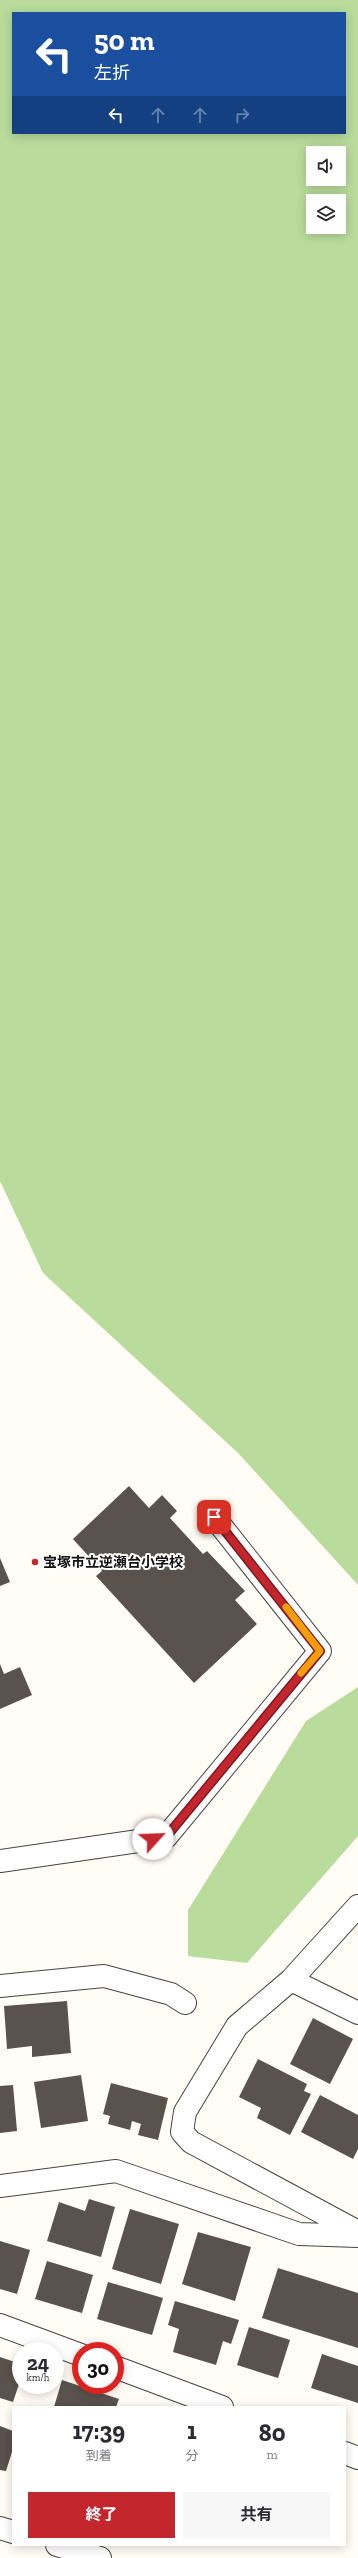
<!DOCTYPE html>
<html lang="ja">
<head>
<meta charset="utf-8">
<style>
	:root { --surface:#fff; --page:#f7f7f7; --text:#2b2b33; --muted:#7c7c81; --accent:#c4262e }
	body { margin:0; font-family:"Zilla Slab","Noto Sans JP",serif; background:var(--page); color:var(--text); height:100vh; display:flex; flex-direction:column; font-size:15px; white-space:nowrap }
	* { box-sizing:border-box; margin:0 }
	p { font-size:13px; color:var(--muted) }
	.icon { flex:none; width:22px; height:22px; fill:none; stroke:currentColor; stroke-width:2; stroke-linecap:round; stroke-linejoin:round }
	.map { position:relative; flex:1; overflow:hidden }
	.sheet { position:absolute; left:12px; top:2406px; width:334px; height:140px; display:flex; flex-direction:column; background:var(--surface); border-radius:0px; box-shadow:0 2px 10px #0003 }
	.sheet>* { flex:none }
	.guide { position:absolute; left:12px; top:12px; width:334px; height:122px; border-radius:0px; box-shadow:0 2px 10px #0003; background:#1a4fa0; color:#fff; overflow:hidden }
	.tools { position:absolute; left:306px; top:146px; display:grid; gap:8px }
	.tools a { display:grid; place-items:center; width:40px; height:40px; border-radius:0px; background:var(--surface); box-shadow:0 2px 10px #0003; font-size:20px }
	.speed { position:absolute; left:12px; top:2342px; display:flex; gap:8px; font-size:20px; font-weight:700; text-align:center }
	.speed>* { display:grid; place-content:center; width:52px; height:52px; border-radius:50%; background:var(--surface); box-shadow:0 2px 10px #0003; line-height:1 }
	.speed small { font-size:10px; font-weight:400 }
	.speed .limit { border:6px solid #d22; background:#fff; color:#111 }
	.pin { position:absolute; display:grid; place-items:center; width:34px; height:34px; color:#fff; margin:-17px; border-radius:8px; box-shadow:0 2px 6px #0006 }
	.me { position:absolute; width:44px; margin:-22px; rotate:65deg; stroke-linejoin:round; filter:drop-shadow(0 0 3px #0008) }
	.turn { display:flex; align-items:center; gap:14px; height:84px; padding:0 16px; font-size:18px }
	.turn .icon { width:52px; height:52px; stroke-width:2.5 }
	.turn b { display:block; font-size:28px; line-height:34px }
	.lanes { display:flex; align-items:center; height:38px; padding:0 16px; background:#0003; justify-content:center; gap:20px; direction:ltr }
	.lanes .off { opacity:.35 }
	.eta { display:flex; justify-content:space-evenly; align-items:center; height:68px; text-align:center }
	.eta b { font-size:24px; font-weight:700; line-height:28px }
	.button { display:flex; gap:8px; margin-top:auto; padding:8px 16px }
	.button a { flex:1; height:46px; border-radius:0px; background:var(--accent); color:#fff; font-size:16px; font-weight:700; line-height:46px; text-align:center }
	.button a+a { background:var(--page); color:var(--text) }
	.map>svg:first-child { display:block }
	.forest { fill:#b9dc9c; fill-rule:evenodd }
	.building { fill:#5a524d }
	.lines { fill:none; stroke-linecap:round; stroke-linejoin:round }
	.minor-casing { stroke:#444; stroke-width:24 }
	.minor { stroke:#fff; stroke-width:22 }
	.route-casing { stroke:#7f191e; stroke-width:10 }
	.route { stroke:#c4262e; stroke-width:7 }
	.slow { stroke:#f59e0b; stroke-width:7 }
	.poi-dot { fill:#c4262e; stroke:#fff; stroke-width:1.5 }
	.labels { text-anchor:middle; stroke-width:4; stroke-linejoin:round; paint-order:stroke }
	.poi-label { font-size:14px; font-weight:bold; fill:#111; stroke:#fff; text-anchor:start }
</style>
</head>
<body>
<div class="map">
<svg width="358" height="2558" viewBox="0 0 358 2558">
	<rect width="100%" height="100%" fill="#fffdf5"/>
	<path class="forest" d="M0 0H358V1585L238 1453 43 1273 0 1181ZM13 13H345V133H13ZM313 153H339V179H313ZM313 201H339V227H313Z
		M358 1687V1836L247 1963 188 1956V1910L306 1721Z"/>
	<path class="building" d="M129 1486 149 1508 162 1495 177 1511 170 1518 203 1554 207 1551 245 1591 235 1600 257 1624 194 1683 96 1576 102 1571 73 1539Z
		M0 1558 10 1582 0 1586Z
		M0 1664 4 1674 20 1667 32 1695 0 1709Z
		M67 2001 71 2053 32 2057V2046L7 2049 4 2006Z
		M313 2018 353 2039 330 2084 290 2064Z
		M258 2059 307 2084 304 2091 311 2094 290 2135 257 2118 261 2108 239 2097Z
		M81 2075 88 2121 41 2128 34 2082Z
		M111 2083 168 2098 158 2140 138 2135 141 2124 132 2121 130 2130 108 2124 110 2116 103 2114Z
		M13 2085 17 2131 0 2133V2086Z
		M320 2095 358 2115V2149L353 2159 301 2132Z
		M89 2199 115 2207 101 2257 47 2241 59 2202 85 2211Z
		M130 2209 179 2224 161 2284 112 2269Z
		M198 2232 251 2247 235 2301 182 2284Z
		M0 2241 30 2250 17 2294 0 2289Z
		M47 2261 93 2275 82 2313 35 2299Z
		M278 2268 358 2293V2348L262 2318Z
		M108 2282 163 2298 152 2335 97 2319Z
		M175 2301 239 2320 231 2344 223 2341 216 2365 173 2352 179 2329 168 2325Z
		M249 2327 290 2340 278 2378 237 2365Z
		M322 2354 358 2366V2403L311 2388Z
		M0 2357 21 2364V2378L13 2402 0 2398Z
		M62 2380 119 2399 116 2407H54Z
		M0 2426 13 2431V2449L6 2471 0 2470Z"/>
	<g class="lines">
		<g class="minor-casing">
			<path id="minor" d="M0 1861 166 1837 320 1651 214 1517
				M358 1906 291 1980 237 2026 185 2112 182 2132 191 2142 358 2232
				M291 1980 358 2013
				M0 1986 104 1976 171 1994 185 2003
				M0 2186 116 2171 299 2234 358 2236
				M0 2325 81 2355
				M115 2367 222 2407
				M345 2453 358 2458
				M0 2528 13 2532
				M57 2545 100 2558"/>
		</g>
		<use href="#minor" class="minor"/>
	</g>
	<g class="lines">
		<g class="route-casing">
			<path id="route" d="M153 1839 166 1837 320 1651 214 1517"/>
		</g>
		<use href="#route" class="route"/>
		<path class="slow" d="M286 1607 320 1651 301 1673"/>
	</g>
	<circle class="poi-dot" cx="35" cy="1562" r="4"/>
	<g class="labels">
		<g class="poi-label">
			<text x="43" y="1567">宝塚市立逆瀬台小学校</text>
		</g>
	</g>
</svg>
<div class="tools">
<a><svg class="icon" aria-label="sound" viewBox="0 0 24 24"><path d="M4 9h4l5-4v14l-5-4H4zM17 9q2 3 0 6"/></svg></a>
<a><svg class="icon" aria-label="layers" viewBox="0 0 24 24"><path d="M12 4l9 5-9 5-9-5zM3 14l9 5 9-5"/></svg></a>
</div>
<div class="speed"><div>24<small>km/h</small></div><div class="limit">30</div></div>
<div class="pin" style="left:214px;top:1517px;background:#d93025"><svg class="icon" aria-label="arrive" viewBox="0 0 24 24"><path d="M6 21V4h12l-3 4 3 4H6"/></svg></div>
<svg class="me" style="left:153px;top:1839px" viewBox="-20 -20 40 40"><circle r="19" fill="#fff"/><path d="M0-13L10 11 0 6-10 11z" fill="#c4262e"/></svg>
<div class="guide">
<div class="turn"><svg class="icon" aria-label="left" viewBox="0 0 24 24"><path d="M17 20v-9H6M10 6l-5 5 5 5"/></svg><div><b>50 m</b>左折</div></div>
<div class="lanes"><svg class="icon" aria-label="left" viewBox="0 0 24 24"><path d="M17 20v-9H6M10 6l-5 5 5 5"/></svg><svg class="icon off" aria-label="ahead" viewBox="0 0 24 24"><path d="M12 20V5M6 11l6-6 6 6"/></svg><svg class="icon off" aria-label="ahead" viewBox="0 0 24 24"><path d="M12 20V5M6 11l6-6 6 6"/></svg><svg class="icon off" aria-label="right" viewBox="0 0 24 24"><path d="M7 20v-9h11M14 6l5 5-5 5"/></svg></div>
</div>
<section class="sheet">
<div class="eta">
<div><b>17:39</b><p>到着</p></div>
<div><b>1</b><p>分</p></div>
<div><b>80</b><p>m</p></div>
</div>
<div class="button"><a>終了</a><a>共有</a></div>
</section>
</div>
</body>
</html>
